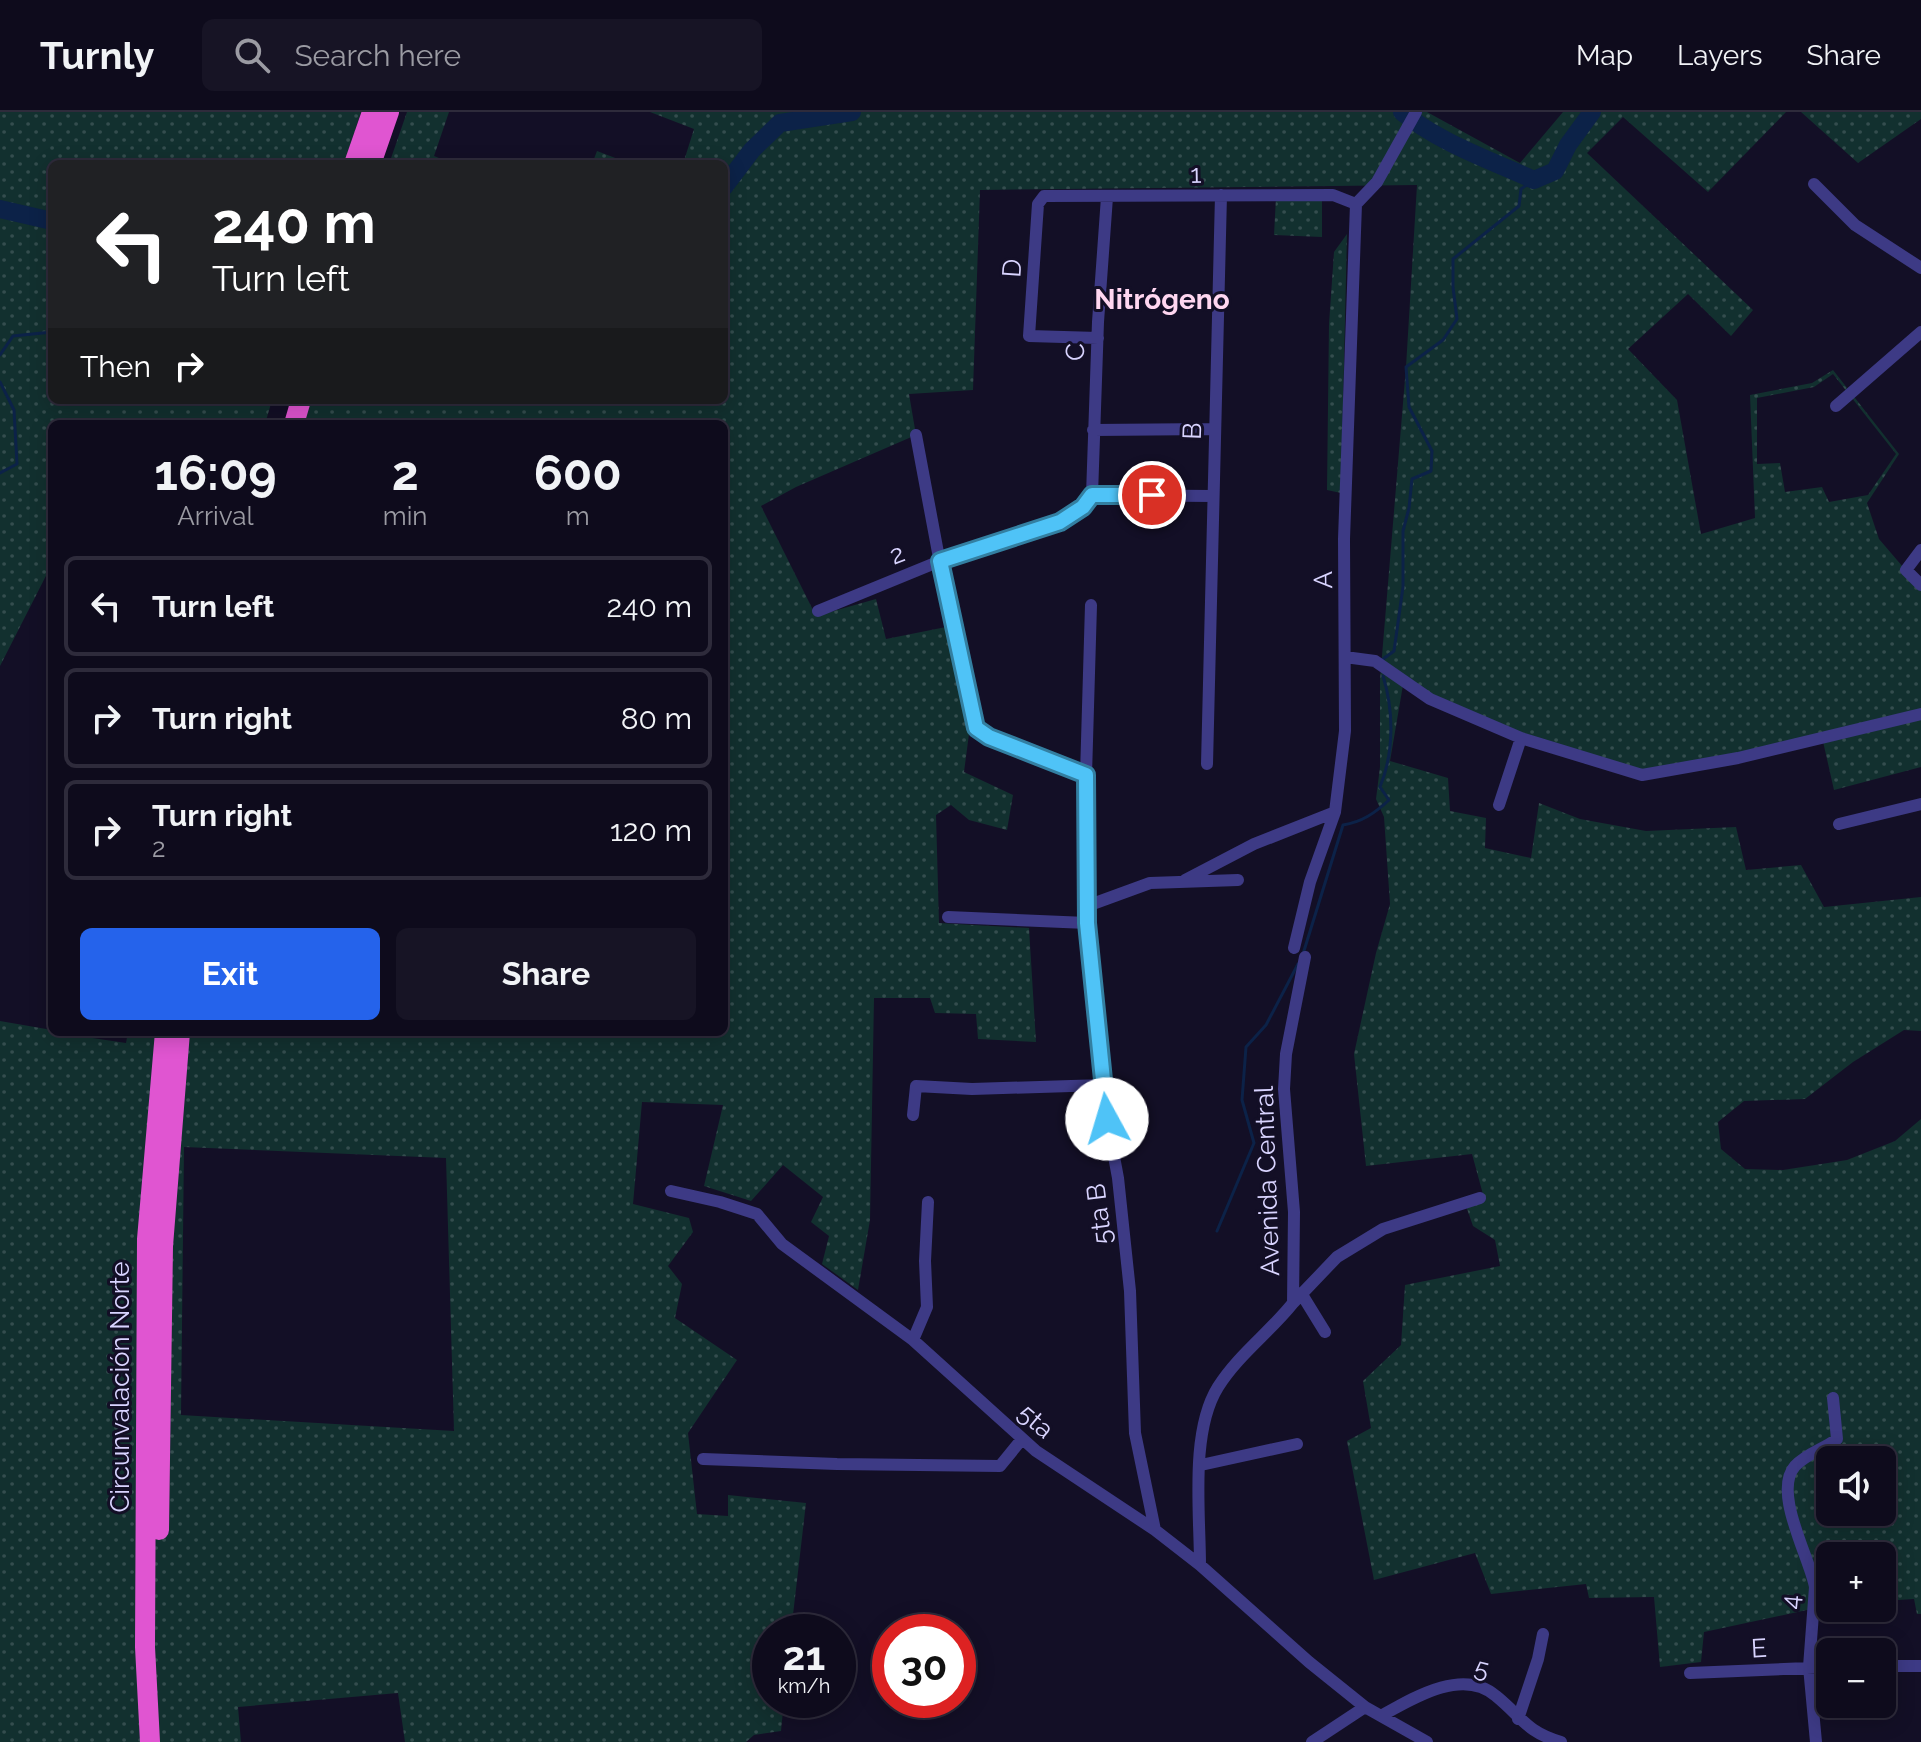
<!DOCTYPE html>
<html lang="en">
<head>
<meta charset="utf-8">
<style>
	:root { --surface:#0e0b1c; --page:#171425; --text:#f1f3f6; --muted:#9b9ba3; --line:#2e2b3b; --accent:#2563eb }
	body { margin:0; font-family:Raleway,sans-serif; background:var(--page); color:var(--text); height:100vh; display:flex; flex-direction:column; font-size:30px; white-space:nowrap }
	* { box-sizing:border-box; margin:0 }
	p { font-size:26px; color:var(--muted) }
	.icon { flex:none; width:44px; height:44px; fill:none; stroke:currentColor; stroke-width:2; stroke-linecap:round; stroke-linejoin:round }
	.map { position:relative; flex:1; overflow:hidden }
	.panel { position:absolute; left:48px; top:308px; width:680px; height:616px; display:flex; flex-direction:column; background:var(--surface); border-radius:12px; box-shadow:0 4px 20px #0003,0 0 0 2px var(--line) }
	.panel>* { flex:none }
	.banner { position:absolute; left:48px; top:48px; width:680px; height:244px; border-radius:12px; box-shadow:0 4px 20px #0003,0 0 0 2px var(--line); background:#202124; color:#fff; overflow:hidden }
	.controls { position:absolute; left:1816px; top:1334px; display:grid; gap:16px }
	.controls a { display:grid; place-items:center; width:80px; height:80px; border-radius:12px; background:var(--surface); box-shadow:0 4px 20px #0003,0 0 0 2px var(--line); font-size:40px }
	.speed { position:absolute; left:752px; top:1502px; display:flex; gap:16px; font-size:40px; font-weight:700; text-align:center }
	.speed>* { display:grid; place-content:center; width:104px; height:104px; border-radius:50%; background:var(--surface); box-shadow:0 4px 20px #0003,0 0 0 2px var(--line); line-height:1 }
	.speed small { font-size:20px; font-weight:400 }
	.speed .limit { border:12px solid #d22; background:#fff; color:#111 }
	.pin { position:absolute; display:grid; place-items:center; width:68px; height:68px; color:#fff; margin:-34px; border:4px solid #fff; border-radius:50%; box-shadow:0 2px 8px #0007 }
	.me { position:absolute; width:88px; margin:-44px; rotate:354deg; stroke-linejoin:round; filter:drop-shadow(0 0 6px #0008) }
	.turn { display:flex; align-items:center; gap:28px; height:168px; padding:0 32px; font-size:36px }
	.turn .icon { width:104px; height:104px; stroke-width:2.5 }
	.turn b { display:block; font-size:56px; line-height:68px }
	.then { display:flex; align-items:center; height:76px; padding:0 32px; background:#0003; gap:16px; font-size:30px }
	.eta { display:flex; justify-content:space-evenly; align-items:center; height:136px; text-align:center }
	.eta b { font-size:48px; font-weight:700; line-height:56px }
	.action { display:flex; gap:16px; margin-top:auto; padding:16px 32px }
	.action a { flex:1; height:92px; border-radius:12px; background:var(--accent); color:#fff; font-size:32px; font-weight:700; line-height:92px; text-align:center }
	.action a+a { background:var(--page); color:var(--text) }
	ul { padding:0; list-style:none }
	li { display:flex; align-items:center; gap:24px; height:100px; margin:0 16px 12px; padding:0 16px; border:4px solid var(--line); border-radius:12px }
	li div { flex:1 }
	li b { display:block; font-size:30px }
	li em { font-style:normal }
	header { display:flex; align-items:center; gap:48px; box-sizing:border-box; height:112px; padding:0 40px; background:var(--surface); border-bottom:2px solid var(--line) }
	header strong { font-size:38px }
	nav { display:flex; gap:44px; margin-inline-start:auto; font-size:28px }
	.search { width:560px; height:72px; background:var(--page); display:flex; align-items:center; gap:20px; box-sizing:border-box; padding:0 28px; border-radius:12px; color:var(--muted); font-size:30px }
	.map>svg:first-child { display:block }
	.green { fill:url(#green-dots); fill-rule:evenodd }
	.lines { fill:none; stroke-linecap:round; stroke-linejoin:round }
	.stream { stroke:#0c2248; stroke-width:3 }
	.river { stroke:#0c2248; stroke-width:18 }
	.minor { stroke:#3d3a85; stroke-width:12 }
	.trunk { stroke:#e055d1; stroke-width:20 }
	.route-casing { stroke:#337fa1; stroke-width:20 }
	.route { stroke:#4fc3f7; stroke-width:14 }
	.labels { text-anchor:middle; stroke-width:6; stroke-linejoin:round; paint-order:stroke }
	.street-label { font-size:26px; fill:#d9d4ff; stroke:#130f26 }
	.neighbourhood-label { font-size:28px; font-weight:bold; fill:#ffd6f0; stroke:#130f26 }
</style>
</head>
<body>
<header>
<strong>Turnly</strong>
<div class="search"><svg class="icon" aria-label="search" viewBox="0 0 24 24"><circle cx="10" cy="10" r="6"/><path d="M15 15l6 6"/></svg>Search here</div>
<nav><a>Map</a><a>Layers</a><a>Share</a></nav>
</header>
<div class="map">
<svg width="1921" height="1630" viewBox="0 0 1921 1630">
	<defs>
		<pattern id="green-dots" width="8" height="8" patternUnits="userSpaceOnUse" patternTransform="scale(2)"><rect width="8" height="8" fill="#12302f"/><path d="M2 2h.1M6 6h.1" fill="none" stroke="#344d4e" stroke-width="1.8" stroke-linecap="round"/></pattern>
	</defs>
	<rect width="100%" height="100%" fill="#130f26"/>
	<path class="green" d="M0 0H361L344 52H52V288H272L265 312H52V452L0 554Z
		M407 0H449L434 44 454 52H389Z
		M650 0H1427L1520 51 1563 0H1786L1708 80 1623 5 1587 41 1753 198 1731 224 1688 182 1628 237 1677 288 1701 422 1755 406 1750 283 1812 271 1833 258 1899 342 1867 391 1879 427 1921 476V655L1834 678 1822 625 1646 661 1521 626 1403 573 1390 649 1448 666 1450 699 1486 706 1485 736 1531 746 1539 691 1580 707 1646 719 1736 715 1746 758 1801 753 1824 795 1921 785V919L1904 918 1853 950 1805 987 1744 989 1718 1010 1721 1037 1745 1057 1783 1058 1847 1048 1895 1029 1921 1007V1502H1917L1914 1487 1882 1489V1444H1830V1493L1704 1520 1701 1550 1660 1555 1654 1485 1589 1486 1586 1472 1491 1482 1475 1441 1374 1468 1347 1329 1371 1316 1363 1269 1401 1233 1405 1173 1500 1154 1495 1128 1473 1114 1466 1094 1484 1086 1472 1042 1366 1054 1354 942 1376 841 1390 792 1384 705 1376 687 1380 655V568L1406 255 1417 73 980 78 973 278 909 282 916 323 796 375 761 394 816 504 876 487 886 527 946 515 969 622 964 660 1013 683 1007 718 969 708 951 693 936 703 939 811 1029 816 1036 930 978 927 976 902 935 901 930 886H874L870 1108 858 1178 822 1152 829 1124 811 1110 823 1085 783 1053 751 1089 704 1074 723 993 642 990 633 1092 689 1106 693 1120 668 1154 682 1172 675 1206 737 1248 688 1321 697 1402 728 1404V1383L806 1391 791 1520H770V1588H784L781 1619 754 1623 746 1630H405L398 1581 238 1595 241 1630H0V909L52 918V920L126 931 128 920H724V312H304L310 288H724V52H683L694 17ZM1833 262 1896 342 1868 383 1829 390 1822 375 1785 380 1780 351 1757 352V286L1814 275ZM184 1035 446 1046 454 1319 181 1303ZM1830 1348H1882V1400H1830Z
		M1801 0H1921V7L1858 51Z
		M597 39 631 52H592Z
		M1276 85 1322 87V125L1274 123Z
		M1347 122 1341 381 1327 378 1329 212 1334 140Z"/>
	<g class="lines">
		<path class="stream" d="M0 243 13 224 52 220
			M0 270 14 298 17 352 0 361
			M1383 547 1394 539 1403 475V419L1409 396 1412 367 1431 359 1432 339 1409 295 1406 255 1443 228 1457 207 1453 175V147L1519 94 1521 77 1534 68
			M1303 842 1343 713C1362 710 1375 701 1389 688L1380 675C1394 641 1394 599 1383 564
			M1217 1119 1254 1031 1242 988 1246 935 1266 913 1298 852"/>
		<path class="river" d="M1402 0C1440 31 1490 48 1534 68L1555 59 1568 33 1592 0
			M724 75 752 38 780 11 852 0
			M0 97 52 109"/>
		<path class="minor" d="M1814 72 1855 113 1921 156
			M1356 92 1377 70 1416 0
			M1098 226 1029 224 1038 92 1044 84 1333 83 1356 92
			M1836 294 1921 220
			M1093 318 1214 317
			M916 323 945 478 976 616 989 625 1086 663
			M1092 383 1212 384
			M1921 438 1906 458 1921 473
			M1091 493 1086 663 1087 811 1107 1007 1118 1066 1130 1179 1135 1321 1155 1418
			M818 499 940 449 1060 410 1083 395 1092 383 1098 210 1107 85
			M1345 545 1375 549 1430 587 1521 626 1642 663 1738 646 1921 602
			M1207 652 1221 83
			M1499 693 1521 626
			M1839 712 1921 692
			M1185 768 1254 732 1335 700
			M1087 794 1150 771 1238 768
			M948 805 1087 811
			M1294 836 1310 770 1335 700 1345 619 1344 427 1356 92
			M913 1003 916 974 972 977 1103 973
			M671 1079 720 1090 757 1102 782 1132 913 1228 1036 1339 1155 1418 1200 1453 1309 1550 1365 1595 1427 1630
			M1301 1181 1325 1220
			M1293 1191 1337 1145 1383 1117 1480 1086
			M913 1228 927 1195 925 1149 928 1090
			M703 1347 837 1352 1000 1354 1022 1327
			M1201 1353 1297 1332
			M1200 1453C1200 1400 1190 1320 1218 1275 1238 1243 1270 1220 1293 1191L1294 1100 1284 977 1286 942 1305 845
			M1882 1554H1921
			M1690 1561 1830 1555
			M1381 1604C1413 1586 1463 1555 1496 1584 1522 1605 1526 1620 1561 1630
			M1518 1607 1538 1547 1543 1522
			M1312 1630 1365 1595
			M1816 1630 1809 1555 1815 1475C1810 1446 1772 1380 1795 1354 1807 1341 1824 1337 1837 1327L1833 1286"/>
		<path class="trunk" d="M354 52 372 0
			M371 52 389 0
			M294 312 301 288
			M159 1418 163 1134 180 920
			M150 1630 145 1535 147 1127 165 920"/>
	</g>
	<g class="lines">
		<g class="route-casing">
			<path id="route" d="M1107 1007 1087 811 1086 663 989 625 976 616 940 449 1060 410 1083 395 1092 383H1152"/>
		</g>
		<use href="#route" class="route"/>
	</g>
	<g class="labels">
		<g class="street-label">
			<text transform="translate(1196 62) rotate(-1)" y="9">1</text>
			<text transform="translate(1012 156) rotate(-86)" y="9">D</text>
			<text transform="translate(1075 240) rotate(-88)" y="9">C</text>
			<text transform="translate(1192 319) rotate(-88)" y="9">B</text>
			<text transform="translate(897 442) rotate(-22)" y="9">2</text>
			<text transform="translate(1323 468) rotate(-91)" y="9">A</text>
			<text transform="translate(1267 1069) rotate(-92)" y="9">Avenida Central</text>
			<text transform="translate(1099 1102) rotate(-97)" y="9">5ta B</text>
			<text transform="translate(120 1275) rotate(-90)" y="9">Circunvalación Norte</text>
			<text transform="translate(1036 1309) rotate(40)" y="9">5ta</text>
			<text transform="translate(1790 1490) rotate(-85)" y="9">4</text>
			<text transform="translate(1759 1536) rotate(-3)" y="9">E</text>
			<text transform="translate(1482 1556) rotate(14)" y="9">5</text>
		</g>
		<g class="neighbourhood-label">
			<text x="1162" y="197">Nitrógeno</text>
		</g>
	</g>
</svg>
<div class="controls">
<a><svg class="icon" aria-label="sound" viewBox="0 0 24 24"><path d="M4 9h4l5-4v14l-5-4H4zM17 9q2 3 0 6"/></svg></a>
<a>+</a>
<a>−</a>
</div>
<div class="speed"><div>21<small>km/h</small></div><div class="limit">30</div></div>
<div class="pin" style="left:1152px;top:383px;background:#d93025"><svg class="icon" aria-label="arrive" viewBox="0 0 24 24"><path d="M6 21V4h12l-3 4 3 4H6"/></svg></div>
<svg class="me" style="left:1107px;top:1007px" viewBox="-20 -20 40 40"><circle r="19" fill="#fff"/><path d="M0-13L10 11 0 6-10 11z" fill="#4fc3f7"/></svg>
<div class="banner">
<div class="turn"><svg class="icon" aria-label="left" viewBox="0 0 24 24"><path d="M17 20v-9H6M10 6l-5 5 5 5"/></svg><div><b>240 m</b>Turn left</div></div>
<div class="then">Then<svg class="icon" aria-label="right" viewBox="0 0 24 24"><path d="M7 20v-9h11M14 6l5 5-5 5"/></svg></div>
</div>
<section class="panel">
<div class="eta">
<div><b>16:09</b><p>Arrival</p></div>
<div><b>2</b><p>min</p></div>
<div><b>600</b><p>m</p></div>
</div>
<ul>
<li><svg class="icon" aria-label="left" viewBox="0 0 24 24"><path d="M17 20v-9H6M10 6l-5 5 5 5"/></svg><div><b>Turn left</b></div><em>240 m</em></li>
<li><svg class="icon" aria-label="right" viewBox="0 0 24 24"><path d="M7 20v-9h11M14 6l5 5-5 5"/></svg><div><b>Turn right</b></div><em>80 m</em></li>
<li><svg class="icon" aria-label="right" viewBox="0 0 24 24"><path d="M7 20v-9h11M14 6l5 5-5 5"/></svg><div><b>Turn right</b><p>2</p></div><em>120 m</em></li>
</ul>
<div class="action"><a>Exit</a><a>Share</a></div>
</section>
</div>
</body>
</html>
